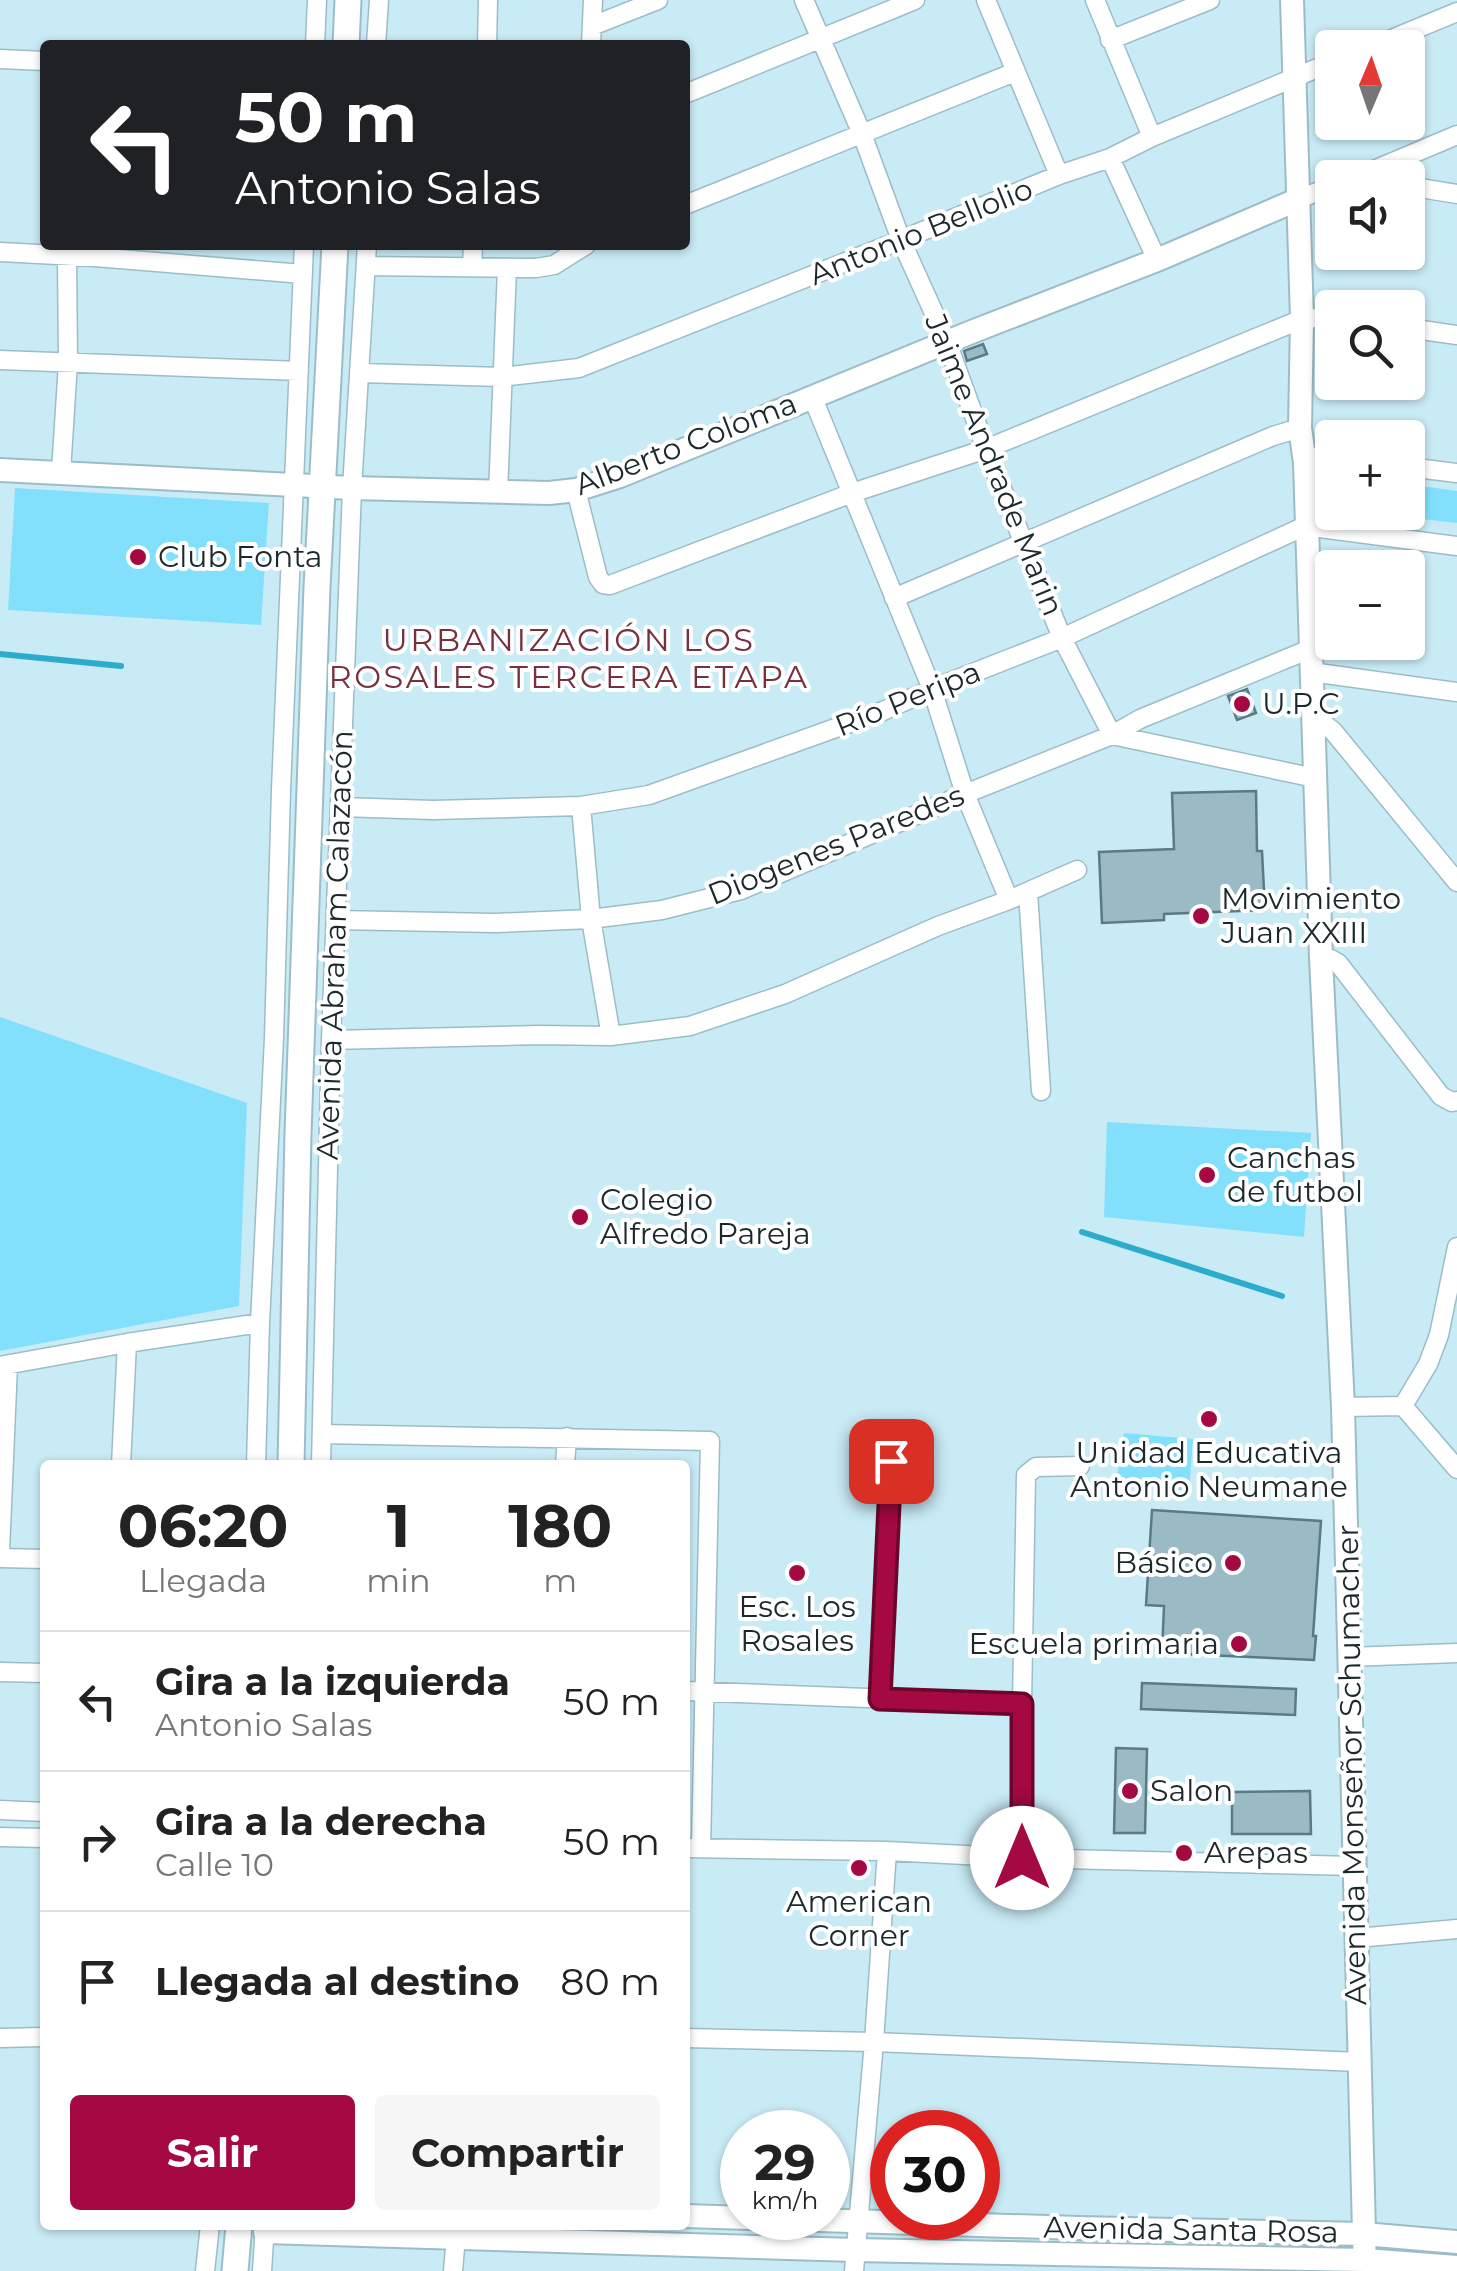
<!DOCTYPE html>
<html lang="es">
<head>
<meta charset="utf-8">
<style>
	:root { --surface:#fff; --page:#f6f6f6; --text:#222; --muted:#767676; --line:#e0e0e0; --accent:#a40941 }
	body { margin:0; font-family:Montserrat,sans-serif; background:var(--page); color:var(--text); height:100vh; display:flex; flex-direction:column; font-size:38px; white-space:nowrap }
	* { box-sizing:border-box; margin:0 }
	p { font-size:32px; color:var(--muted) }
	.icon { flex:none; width:55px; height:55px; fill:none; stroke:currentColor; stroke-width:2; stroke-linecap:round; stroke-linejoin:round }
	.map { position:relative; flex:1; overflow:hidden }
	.sheet { position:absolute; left:40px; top:1460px; width:650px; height:770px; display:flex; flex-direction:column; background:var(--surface); border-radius:10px; box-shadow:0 2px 8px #0004 }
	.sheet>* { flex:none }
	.banner { position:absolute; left:40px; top:40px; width:650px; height:210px; border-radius:10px; box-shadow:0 2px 8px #0004; background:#202124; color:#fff; overflow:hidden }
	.needle { width:65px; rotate:2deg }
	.fabs { position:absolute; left:1315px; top:30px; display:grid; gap:20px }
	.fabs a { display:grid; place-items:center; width:110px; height:110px; border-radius:10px; background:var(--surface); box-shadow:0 2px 8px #0004; font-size:50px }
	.speed { position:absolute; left:720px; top:2110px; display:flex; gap:20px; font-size:50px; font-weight:700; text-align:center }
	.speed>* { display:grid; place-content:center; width:130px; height:130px; border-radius:50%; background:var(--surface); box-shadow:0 2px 8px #0004; line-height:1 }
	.speed small { font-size:25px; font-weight:400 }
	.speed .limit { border:15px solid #d22; background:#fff; color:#111 }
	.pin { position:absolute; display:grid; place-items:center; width:85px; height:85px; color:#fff; margin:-42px; border-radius:20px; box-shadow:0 5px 15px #0006 }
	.me { position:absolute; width:110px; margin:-55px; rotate:0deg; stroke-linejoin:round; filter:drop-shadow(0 0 8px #0008) }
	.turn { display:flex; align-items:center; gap:35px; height:210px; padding:0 30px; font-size:45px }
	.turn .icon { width:130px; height:130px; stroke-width:2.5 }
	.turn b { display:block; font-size:70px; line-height:85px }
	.eta { display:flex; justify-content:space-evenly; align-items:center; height:170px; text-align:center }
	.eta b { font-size:60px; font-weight:700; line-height:70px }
	.button { display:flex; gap:20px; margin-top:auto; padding:20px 30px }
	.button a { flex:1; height:115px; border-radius:10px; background:var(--accent); color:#fff; font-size:40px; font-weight:700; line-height:115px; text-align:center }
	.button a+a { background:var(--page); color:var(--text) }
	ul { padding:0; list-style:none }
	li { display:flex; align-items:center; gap:30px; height:140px; padding:0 30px; border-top:2px solid var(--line) }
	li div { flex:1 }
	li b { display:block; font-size:38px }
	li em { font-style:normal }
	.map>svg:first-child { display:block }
	.green { fill:#83e0fd }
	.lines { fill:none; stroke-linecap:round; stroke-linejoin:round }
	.stream { stroke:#2caccd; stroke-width:6 }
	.building { fill:#9abbc6; stroke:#5b7a84; stroke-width:2.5 }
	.minor-casing { stroke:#9cbdc8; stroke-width:21 }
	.tertiary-casing { stroke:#9cbdc8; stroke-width:26 }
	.secondary-casing { stroke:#9cbdc8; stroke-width:29 }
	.minor { stroke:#fff; stroke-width:18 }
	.tertiary { stroke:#fff; stroke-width:22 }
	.secondary { stroke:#fff; stroke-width:25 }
	.route-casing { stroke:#6b062a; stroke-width:25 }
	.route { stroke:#a40941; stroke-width:18 }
	.poi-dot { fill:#a40941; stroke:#fff; stroke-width:4 }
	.labels { text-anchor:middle; stroke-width:8; stroke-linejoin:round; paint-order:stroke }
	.street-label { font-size:30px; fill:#1b282c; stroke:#fff }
	.poi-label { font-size:30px; fill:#1b282c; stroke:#fff; text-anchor:start }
	.neighbourhood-label { font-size:32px; letter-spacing:2.5px; fill:#77303e; stroke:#fff }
</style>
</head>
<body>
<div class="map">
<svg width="1457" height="2271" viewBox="0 0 1457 2271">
	<rect width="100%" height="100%" fill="#c9ebf6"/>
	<path class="green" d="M1408 484 1457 491V523L1367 513 1408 512Z
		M15 488 269 503 261 625 8 610Z
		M0 1017 247 1103 239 1306 0 1351Z
		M1107 1122 1311 1133 1304 1237 1104 1217Z
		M1124 1433 1193 1439 1189 1491 1116 1483Z"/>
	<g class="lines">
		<path class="stream" d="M0 654 121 666
			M1082 1232 1282 1296"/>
	</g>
	<path class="building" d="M983 344 987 354 967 361 964 351Z
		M1247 689 1256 713 1237 720 1228 696Z
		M1256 791 1257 851H1262L1265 910 1164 914V920L1102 923 1099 852 1174 849 1172 793Z
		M1152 1510 1321 1521 1313 1636H1316L1314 1660 1162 1653 1164 1606 1146 1605Z
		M1142 1683 1296 1689 1295 1715 1141 1709Z
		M1116 1748 1147 1749 1145 1833H1114Z
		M1310 1791 1311 1834H1232V1792Z"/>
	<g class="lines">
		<g class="minor-casing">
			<path id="minor" d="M804 0 862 134 901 240 947 342 986 449 1062 638 1112 735 1315 778
				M986 0 1059 175
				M1095 0 1152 137
				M592 26 658 0
				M1110 40 1210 0
				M315 45 317 0
				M376 45 379 0
				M487 45 488 0
				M591 45 593 0
				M1370 48 1457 12
				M0 59 45 61
				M685 94 915 0
				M1110 158 1157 260
				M1355 178 1457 135
				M1408 186 1457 194
				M1299 199 1332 186
				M685 205 1015 72
				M0 252 95 257 303 274
				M366 266 536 268 554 265 586 245
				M472 267 473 245
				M1408 328 1457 335
				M0 360 299 371
				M360 373 502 377 579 368 901 240 1059 175 1110 158 1152 137 1332 62
				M812 396 932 689 965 794 1009 900 1077 870
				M1304 456 1332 459
				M1408 467 1457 473
				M61 472 68 363 67 255
				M576 490 598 577 603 584 610 585 852 493 986 449 1302 319 1332 317
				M498 493 507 268
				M894 598 1273 436 1300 428
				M1311 672 1457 692
				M1312 715 1333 731 1457 882
				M581 806 591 919 611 1036
				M341 807 433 810 581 806 649 795 883 711 932 689 1062 638 1305 526 1457 546
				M1028 892 1041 1091
				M336 920 495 923 591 919 662 910 741 890 965 794 1112 735 1140 719 1310 649
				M1321 958 1331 959 1338 963 1441 1096 1452 1102 1457 1101
				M331 1040 539 1035 611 1036 690 1026 785 994 938 926 1009 900
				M0 1366 127 1343 260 1323
				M1403 1406 1457 1469
				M1343 1407 1403 1406 1428 1364 1439 1335 1457 1247
				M322 1434 710 1441 701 1848
				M121 1465 127 1343
				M256 1465 260 1323 274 1038 281 790 304 245
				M321 1465 331 1040 352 488 367 245
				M565 1465 567 1437
				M0 1551 8 1365
				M0 1558 45 1559
				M1349 1657 1457 1653
				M0 1672 45 1673
				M685 1691 1022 1704
				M880 1699 891 1461
				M0 1810 45 1812
				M0 1837 45 1838
				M685 1848 887 1851 1022 1858 1355 1866
				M1022 1858V1704L1026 1475 1036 1467 1080 1466
				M1357 1938 1457 1929
				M0 2038 45 2037
				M685 2038 874 2042 1359 2062
				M205 2271 210 2225
				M262 2271 265 2225
				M453 2271 457 2225
				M854 2271 874 2042 887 1851"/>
		</g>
		<g class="tertiary-casing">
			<path id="tertiary" d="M1292 0 1302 319 1300 428 1305 463 1321 958 1343 1407 1365 2271
				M0 470 352 488 549 493 576 490 620 476 974 331 1157 260 1299 199
				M685 2216 1079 2228 1364 2234 1457 2242
				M265 2232 855 2250 1365 2260 1457 2267"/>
		</g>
		<g class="secondary-casing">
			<path id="secondary" d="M346 45 348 0
				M291 1465 298 1134 317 587 335 245
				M235 2271 239 2225"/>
		</g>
		<use href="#minor" class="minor"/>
		<use href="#tertiary" class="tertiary"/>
		<use href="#secondary" class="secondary"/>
	</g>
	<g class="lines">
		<g class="route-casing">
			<path id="route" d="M891 1461 880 1699 1022 1704V1858"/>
		</g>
		<use href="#route" class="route"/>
	</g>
	<g class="poi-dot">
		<circle cx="138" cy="557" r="10"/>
		<circle cx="1242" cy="704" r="10"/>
		<circle cx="1201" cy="916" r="10"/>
		<circle cx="1207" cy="1175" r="10"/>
		<circle cx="580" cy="1217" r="10"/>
		<circle cx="1209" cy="1419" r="10"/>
		<circle cx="1233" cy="1563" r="10"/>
		<circle cx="797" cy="1573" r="10"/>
		<circle cx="1239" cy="1644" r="10"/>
		<circle cx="1130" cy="1791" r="10"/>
		<circle cx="1184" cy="1853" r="10"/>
		<circle cx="859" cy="1868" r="10"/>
	</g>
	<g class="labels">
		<g class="street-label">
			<text transform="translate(921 232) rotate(-22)" y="10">Antonio Bellolio</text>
			<text transform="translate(686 444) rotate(-21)" y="10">Alberto Coloma</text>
			<text transform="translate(994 465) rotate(68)" y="10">Jaime Andrade Marin</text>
			<text transform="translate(908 699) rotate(-22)" y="10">Río Peripa</text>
			<text transform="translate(836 845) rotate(-22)" y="10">Diogenes Paredes</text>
			<text transform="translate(335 945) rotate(-88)" y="10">Avenida Abraham Calazacón</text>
			<text transform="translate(1352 1765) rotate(-91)" y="10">Avenida Monseñor Schumacher</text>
			<text transform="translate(1191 2230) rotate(1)" y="10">Avenida Santa Rosa</text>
		</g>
		<g class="poi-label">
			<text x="158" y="567">Club Fonta</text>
			<text x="1262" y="714">U.P.C</text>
			<text x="1221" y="909">Movimiento<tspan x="1221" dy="34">Juan XXIII</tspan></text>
			<text x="1227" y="1168">Canchas<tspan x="1227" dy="34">de futbol</tspan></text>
			<text x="600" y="1210">Colegio<tspan x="600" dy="34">Alfredo Pareja</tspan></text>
			<text x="1209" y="1463" text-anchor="middle">Unidad Educativa<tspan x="1209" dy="34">Antonio Neumane</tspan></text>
			<text x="1213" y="1573" text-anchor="end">Básico</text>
			<text x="797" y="1617" text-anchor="middle">Esc. Los<tspan x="797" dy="34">Rosales</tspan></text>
			<text x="1219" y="1654" text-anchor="end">Escuela primaria</text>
			<text x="1150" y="1801">Salon</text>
			<text x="1204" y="1863">Arepas</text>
			<text x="859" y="1912" text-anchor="middle">American<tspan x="859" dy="34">Corner</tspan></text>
		</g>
		<g class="neighbourhood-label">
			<text x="569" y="651">URBANIZACIÓN LOS<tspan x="569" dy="37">ROSALES TERCERA ETAPA</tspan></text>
		</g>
	</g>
</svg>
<div class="fabs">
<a><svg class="needle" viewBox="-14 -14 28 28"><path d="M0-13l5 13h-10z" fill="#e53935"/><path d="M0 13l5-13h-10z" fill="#767676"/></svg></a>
<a><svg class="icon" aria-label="sound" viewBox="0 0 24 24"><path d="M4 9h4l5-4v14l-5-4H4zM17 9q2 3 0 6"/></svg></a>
<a><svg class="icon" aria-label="search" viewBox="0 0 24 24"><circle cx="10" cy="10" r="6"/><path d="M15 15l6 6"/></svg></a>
<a>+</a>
<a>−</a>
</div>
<div class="speed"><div>29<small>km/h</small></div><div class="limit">30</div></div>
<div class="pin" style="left:891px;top:1461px;background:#d93025"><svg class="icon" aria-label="arrive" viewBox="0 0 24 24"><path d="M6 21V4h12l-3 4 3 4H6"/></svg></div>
<svg class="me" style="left:1022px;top:1858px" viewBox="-20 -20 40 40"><circle r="19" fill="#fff"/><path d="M0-13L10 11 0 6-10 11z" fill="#a40941"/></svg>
<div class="banner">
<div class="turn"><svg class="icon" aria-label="left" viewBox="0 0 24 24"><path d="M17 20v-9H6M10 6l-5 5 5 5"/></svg><div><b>50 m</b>Antonio Salas</div></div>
</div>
<section class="sheet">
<div class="eta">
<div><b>06:20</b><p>Llegada</p></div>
<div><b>1</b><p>min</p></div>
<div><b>180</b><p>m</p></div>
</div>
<ul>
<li><svg class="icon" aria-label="left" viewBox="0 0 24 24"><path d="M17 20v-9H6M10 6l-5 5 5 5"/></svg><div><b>Gira a la izquierda</b><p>Antonio Salas</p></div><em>50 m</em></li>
<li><svg class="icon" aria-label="right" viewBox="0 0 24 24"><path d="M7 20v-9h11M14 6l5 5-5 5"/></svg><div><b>Gira a la derecha</b><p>Calle 10</p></div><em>50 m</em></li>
<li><svg class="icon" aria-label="arrive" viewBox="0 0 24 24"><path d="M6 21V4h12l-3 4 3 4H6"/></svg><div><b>Llegada al destino</b></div><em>80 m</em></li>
</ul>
<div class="button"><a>Salir</a><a>Compartir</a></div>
</section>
</div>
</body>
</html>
